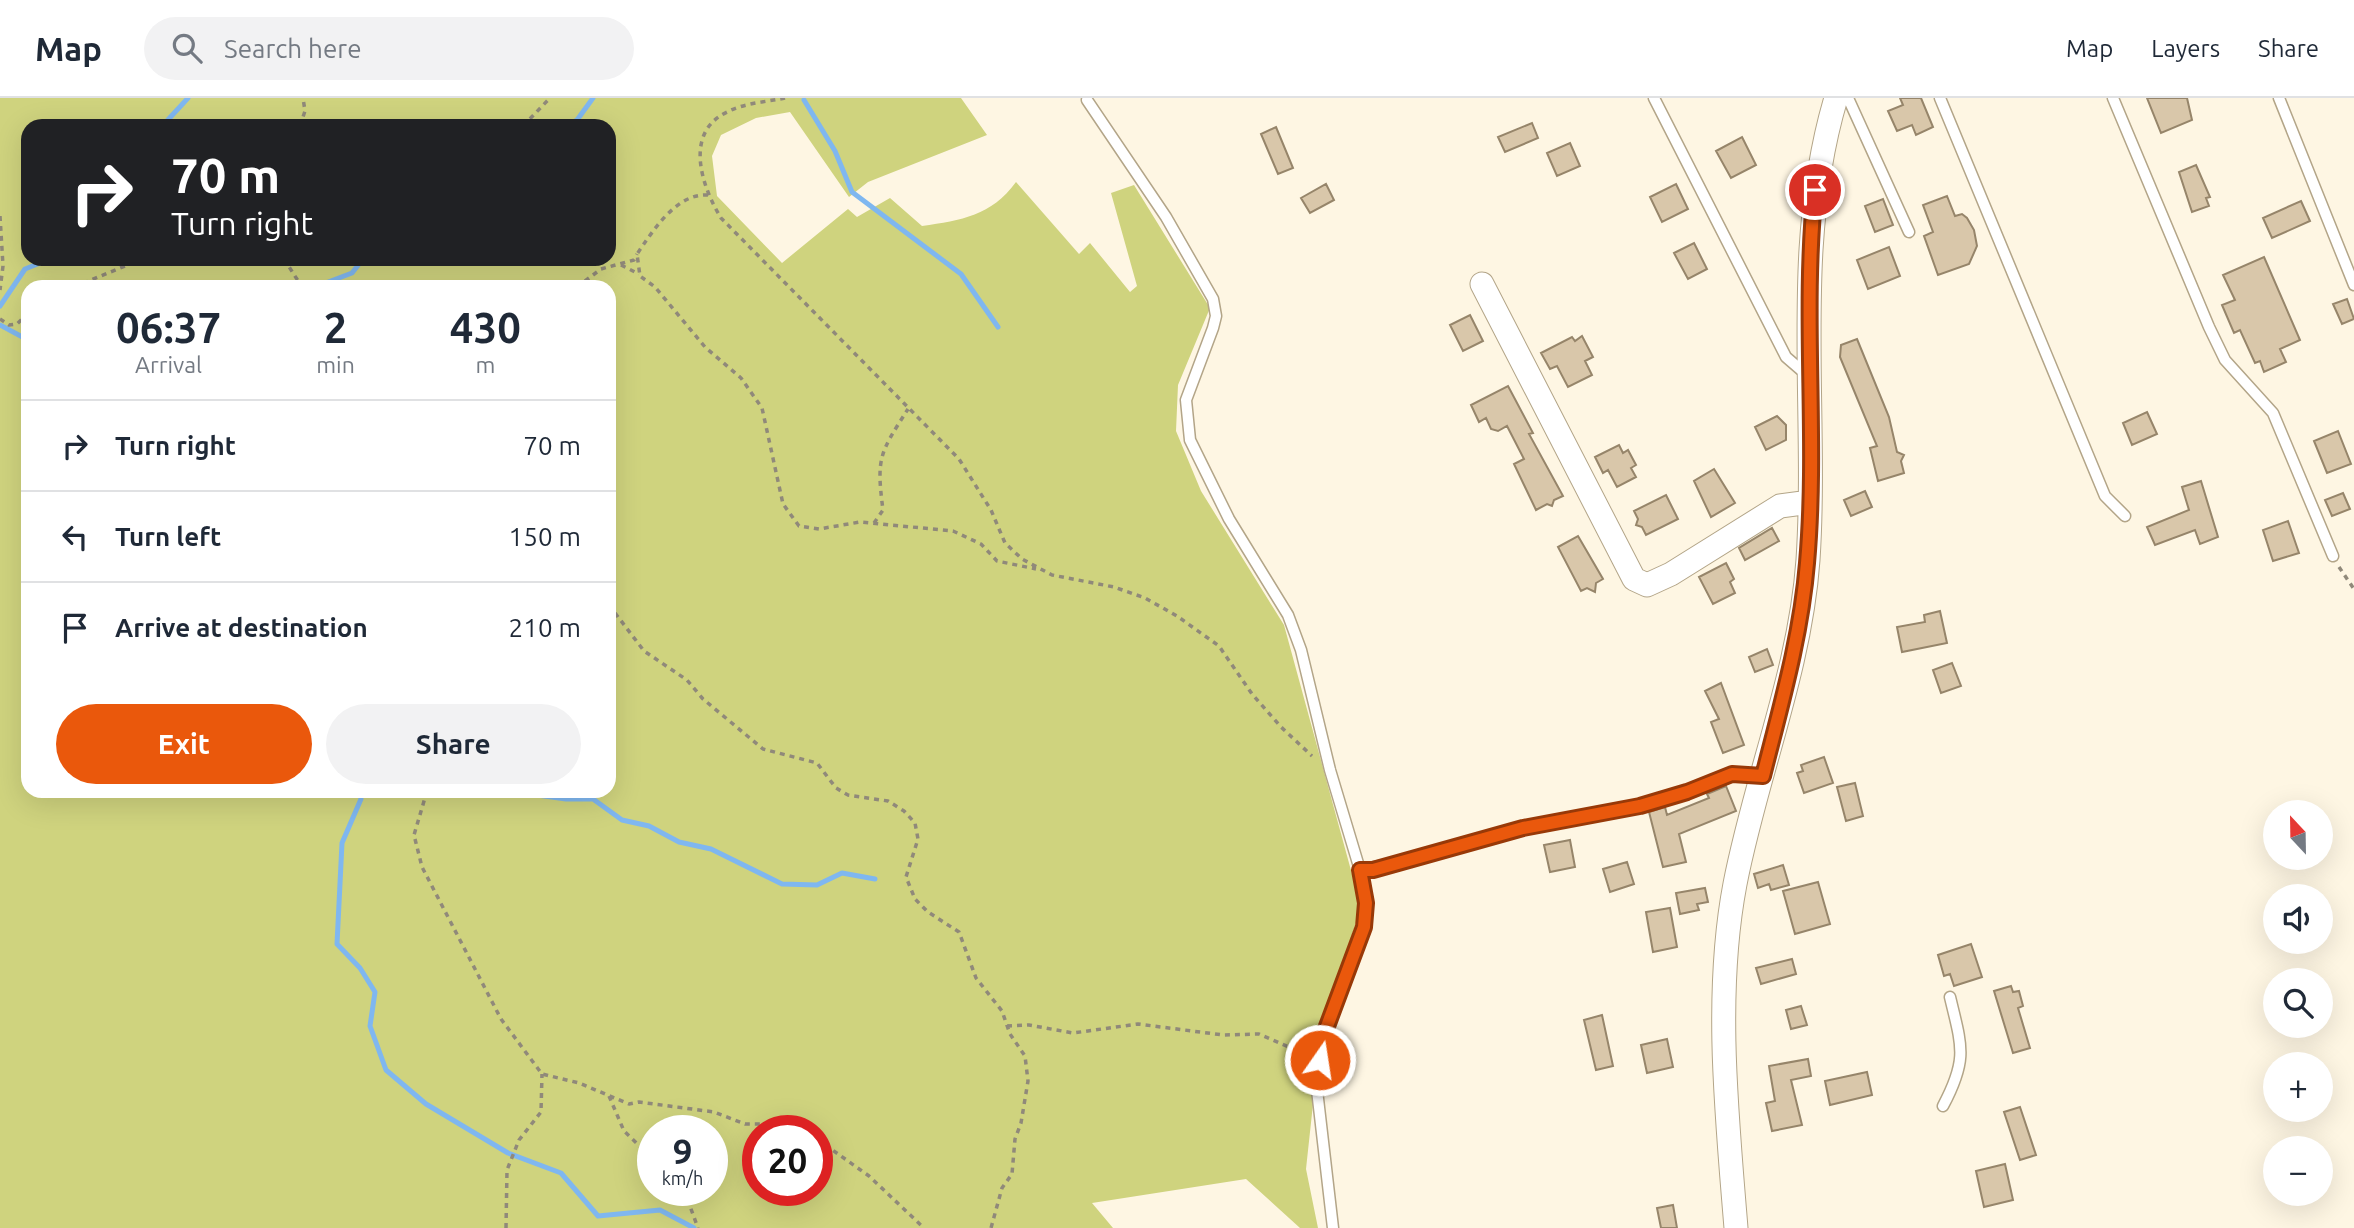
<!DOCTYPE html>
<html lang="en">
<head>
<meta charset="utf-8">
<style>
	:root { --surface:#fff; --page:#f2f2f3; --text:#1f2937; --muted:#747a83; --line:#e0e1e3; --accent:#ea580c }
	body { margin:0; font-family:Ubuntu,sans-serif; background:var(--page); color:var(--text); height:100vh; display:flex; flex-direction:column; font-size:26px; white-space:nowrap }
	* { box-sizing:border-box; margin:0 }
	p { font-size:23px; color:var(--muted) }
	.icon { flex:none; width:38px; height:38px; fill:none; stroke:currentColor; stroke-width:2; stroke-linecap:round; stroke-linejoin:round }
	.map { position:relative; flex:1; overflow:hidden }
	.details { position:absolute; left:21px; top:182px; width:595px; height:518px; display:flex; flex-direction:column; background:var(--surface); border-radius:21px; box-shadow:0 7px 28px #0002 }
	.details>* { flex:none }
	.guide { position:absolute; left:21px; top:21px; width:595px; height:147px; border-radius:21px; box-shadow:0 7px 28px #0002; background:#202124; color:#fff; overflow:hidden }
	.needle { width:46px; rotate:338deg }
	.controls { position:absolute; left:2263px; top:702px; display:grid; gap:14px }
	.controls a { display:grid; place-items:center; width:70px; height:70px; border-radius:50%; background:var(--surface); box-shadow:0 7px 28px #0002; font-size:35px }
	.speed { position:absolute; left:637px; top:1017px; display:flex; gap:14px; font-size:35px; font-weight:700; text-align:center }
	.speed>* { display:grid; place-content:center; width:91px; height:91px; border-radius:50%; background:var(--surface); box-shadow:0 7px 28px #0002; line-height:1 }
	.speed small { font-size:18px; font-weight:400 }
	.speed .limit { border:10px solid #d22; background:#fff; color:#111 }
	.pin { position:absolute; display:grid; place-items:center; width:60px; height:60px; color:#fff; margin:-30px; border:4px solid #fff; border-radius:50%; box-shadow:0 2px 7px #0007 }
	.me { position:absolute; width:77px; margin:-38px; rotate:13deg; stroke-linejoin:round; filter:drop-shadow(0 0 5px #0008) }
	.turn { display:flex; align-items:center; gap:24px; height:147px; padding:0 35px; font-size:32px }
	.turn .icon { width:91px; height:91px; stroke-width:2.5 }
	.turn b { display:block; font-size:49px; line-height:60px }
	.eta { display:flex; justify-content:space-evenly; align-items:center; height:119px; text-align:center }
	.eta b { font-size:42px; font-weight:700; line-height:49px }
	.primary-button { display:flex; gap:14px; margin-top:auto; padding:14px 35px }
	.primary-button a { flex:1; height:80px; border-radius:42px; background:var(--accent); color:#fff; font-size:28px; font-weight:700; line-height:80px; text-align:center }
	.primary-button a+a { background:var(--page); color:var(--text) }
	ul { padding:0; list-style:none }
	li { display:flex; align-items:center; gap:21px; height:91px; padding:0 35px; border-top:2px solid var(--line) }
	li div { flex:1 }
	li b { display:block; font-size:26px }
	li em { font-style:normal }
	header { display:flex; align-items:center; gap:42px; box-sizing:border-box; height:98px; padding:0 35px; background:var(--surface); border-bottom:2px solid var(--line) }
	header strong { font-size:33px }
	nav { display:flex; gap:38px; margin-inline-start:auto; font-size:24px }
	.search { width:490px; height:63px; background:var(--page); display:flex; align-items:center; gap:18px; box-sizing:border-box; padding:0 24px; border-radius:38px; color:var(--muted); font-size:26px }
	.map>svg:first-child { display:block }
	.green { fill:#cfd37e; fill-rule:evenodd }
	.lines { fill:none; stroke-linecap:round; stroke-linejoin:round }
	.stream { stroke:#7fb7f0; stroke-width:5 }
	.building { fill:#d9c7aa; stroke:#96856a; stroke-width:2 }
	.lane-casing { stroke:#b3a588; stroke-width:13 }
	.street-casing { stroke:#b3a588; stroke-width:25 }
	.path { stroke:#90897a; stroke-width:3.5; stroke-dasharray:5 5; stroke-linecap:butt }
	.lane { stroke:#fff; stroke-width:10 }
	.street { stroke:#fff; stroke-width:23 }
	.route-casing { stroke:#983908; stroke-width:18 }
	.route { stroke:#ea580c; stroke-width:12 }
</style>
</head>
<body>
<header>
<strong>Map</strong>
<div class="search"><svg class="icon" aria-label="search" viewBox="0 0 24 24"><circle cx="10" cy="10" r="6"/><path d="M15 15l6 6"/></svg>Search here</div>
<nav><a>Map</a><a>Layers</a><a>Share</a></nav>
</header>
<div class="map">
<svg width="2354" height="1130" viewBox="0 0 2354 1130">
	<rect width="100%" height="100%" fill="#fef6e3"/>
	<path class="green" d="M0 0H961L987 37 868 84 849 99 790 14 756 20 721 37 712 58 717 98 782 165 848 111 857 119 890 100 922 128C962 122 991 118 1016 84L1079 156 1090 145 1130 194 1137 188 1111 95 1134 87 1210 210 1178 287 1176 333 1201 393 1284 527 1361 809 1321 932 1306 1071 1318 1130H1300L1246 1081 1092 1105 1113 1130H0ZM28 28H609V161H28ZM28 189H609V693H28ZM653 1032H712V1092H653ZM758 1032H817V1092H758Z"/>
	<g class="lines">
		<path class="stream" d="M804 2 835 53 852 94 961 176 998 229
			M157 28 165 25 188 0
			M567 28 577 22 593 0
			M315 189 352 175 363 161
			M0 208 25 171 50 161
			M0 227 28 242
			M360 693 361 701 342 745 337 846 360 870 375 894 370 928 386 972 426 1006 508 1055 561 1075 598 1118 660 1112 694 1130
			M508 693 566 701H593L622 722 649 728 679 744 711 751 782 786 817 787 842 775 875 781"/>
	</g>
	<path class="building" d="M1900 0H1921L1933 29 1916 37 1912 27 1897 33 1888 13 1903 7Z
		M2147 0H2187L2192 22 2161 35Z
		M1532 25 1538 40 1505 54 1498 39Z
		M1276 29 1293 70 1278 76 1261 36Z
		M1742 39 1756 67 1731 80 1716 53Z
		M1570 45 1580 68 1557 78 1547 55Z
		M2196 67 2210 99 2206 100 2209 108 2192 114 2179 74Z
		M1326 86 1334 102 1310 115 1301 100Z
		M1676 86 1688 111 1662 124 1650 99Z
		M1947 98 1955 118 1962 116 1967 120 1974 132 1977 148 1969 166 1938 177 1924 138 1933 134 1923 107Z
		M1883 101 1893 127 1875 134 1865 108Z
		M2301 103 2310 123 2272 140 2263 120Z
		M1694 145 1707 171 1688 181 1674 155Z
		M1889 149 1900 178 1868 191 1857 162Z
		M2264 159 2300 242 2280 251 2286 264 2264 274 2260 263 2255 265 2240 232 2234 235 2222 207 2235 202 2223 177Z
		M2347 201 2354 221 2342 226 2333 206Z
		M1470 217 1483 243 1463 253 1450 227Z
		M1582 238 1593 259 1585 263 1592 277 1568 289 1557 268 1550 271 1541 255 1572 239 1575 243Z
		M1857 241 1889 319 1897 354 1904 357 1901 363 1904 375 1878 383 1870 350 1877 348 1840 259 1841 247Z
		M1508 288 1533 335 1529 336 1563 398 1554 402 1552 408 1547 406 1536 412 1514 366 1524 361 1507 328 1498 333 1491 331 1486 320 1479 324 1471 307Z
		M2147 314 2157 336 2132 347 2123 325Z
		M1777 318 1786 327V342L1766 352 1755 329Z
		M2338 333 2351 366 2327 375 2314 343Z
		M1619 347 1623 355 1628 352 1636 367 1631 370 1636 379 1617 389 1608 372 1603 375 1595 359Z
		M1714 371 1735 405 1711 419 1694 383Z
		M2201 383 2218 439 2200 446 2195 432 2155 447 2147 429 2189 412 2182 389Z
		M1865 393 1872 409 1851 418 1844 402Z
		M2343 395 2350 411 2332 418 2325 402Z
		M1666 397 1678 421 1646 437 1642 429 1636 427 1638 421 1634 413Z
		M2288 423 2299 455 2273 463 2263 432Z
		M1772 430 1779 443 1745 462 1739 450Z
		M1578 438 1603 481 1596 485 1595 494 1587 490 1581 493 1558 449Z
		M1726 465 1734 481 1730 484 1735 495 1713 506 1699 479Z
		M1940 513 1947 545 1902 554 1897 529 1925 524 1924 517Z
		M1767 551 1773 567 1755 574 1749 559Z
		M1952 565 1961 588 1941 595 1933 572Z
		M1721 585 1744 647 1723 655 1711 624 1719 621 1705 593Z
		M1824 659 1833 685 1804 695 1797 675 1803 673 1801 667Z
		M1855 685 1863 718 1846 723 1837 689Z
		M1726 688 1736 713 1679 736 1686 764 1663 769 1649 714 1665 709 1667 717 1709 700 1707 696Z
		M1570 742 1575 769 1550 774 1544 747Z
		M1627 764 1634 786 1610 794 1603 771Z
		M1783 767 1789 787 1771 792 1769 786 1758 790 1754 776Z
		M1818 784 1830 826 1795 836 1783 793Z
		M1705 790 1708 804 1697 806 1699 812 1680 816 1676 795Z
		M1670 810 1677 849 1653 854 1646 814Z
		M1971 846 1982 879 1954 888 1950 876 1944 878 1938 857Z
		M1792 861 1796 876 1761 886 1756 870Z
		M2011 888 2013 894 2019 893 2023 908 2018 910 2030 950 2013 955 1994 893Z
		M1801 908 1807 927 1791 931 1786 912Z
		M1602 917 1613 968 1596 972 1584 922Z
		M1667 941 1673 969 1647 975 1641 947Z
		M1808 961 1811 978 1791 982 1802 1027 1772 1033 1766 1005 1775 1003 1769 968Z
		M1867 974 1872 997 1830 1007 1825 983Z
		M2020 1009 2036 1057 2020 1062 2004 1014Z
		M2005 1066 2013 1102 1984 1109 1976 1073Z
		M1673 1107 1677 1130H1661L1657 1110Z"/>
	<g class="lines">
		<g class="lane-casing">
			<path id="lane" d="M1654 0 1786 259 1808 278
				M1848 0 1909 134
				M1940 0 2105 398 2125 418
				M2113 0 2209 229 2225 262 2273 315 2333 458
				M2279 0 2354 187
				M1087 2 1166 119 1213 201 1216 218 1213 230 1186 302 1190 342 1229 421 1288 517 1301 552 1330 672 1360 772 1416 761 1523 730 1640 708 1687 694 1732 676 1763 678
				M1943 1008C1968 961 1962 949 1950 899
				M1333 1130 1317 992 1326 931 1364 829 1366 805 1360 772"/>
		</g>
		<g class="street-casing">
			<path id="street" d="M1482 186 1634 481 1647 487 1671 476 1780 408 1810 404
				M1736 1130C1727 1019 1714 896 1735 786 1756 677 1800 574 1808 462 1818 307 1791 151 1836 0"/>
		</g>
		<path class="path" d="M785 0C766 4 744 5 727 14 683 35 702 89 721 120L959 361 991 412 1005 445 1022 461 1052 477 1114 489 1145 500 1177 518 1219 548 1252 596 1281 629 1312 658
			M300 28 305 13 303 0
			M523 28 550 0
			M708 97C676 95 653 133 637 156L640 178 655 189 705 249 741 280 762 310 783 406 799 428 819 431 860 424 953 433 981 446 997 463 1036 471
			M0 118 3 168 0 192
			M284 161 302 189
			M621 167 639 176
			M74 189 142 161
			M577 189 601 171 634 162 637 156
			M0 221 9 227 17 226 28 215
			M874 425 883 412C876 359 880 355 908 311
			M2339 469 2354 491
			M609 507 644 553 687 582 703 601 763 651 817 665 836 690 848 697 888 703 904 713 915 725 918 741 906 779 915 801 928 814 959 834 976 880 1002 913 1010 936 1025 958 1028 983 1021 1025 1015 1041 1012 1076 1002 1090 991 1130
			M427 693 414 737 422 769 501 921 542 976 579 985 629 1006 639 1004 714 1014 745 1026H782L799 1032
			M1007 928 1029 927 1073 935 1138 926 1223 937 1259 936 1291 950 1311 952
			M609 998 624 1033 653 1061
			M817 1041 869 1078 924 1130
			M684 1092 698 1130
			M506 1130 507 1072 519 1042 541 1014 542 976"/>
		<use href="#lane" class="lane"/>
		<use href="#street" class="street"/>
	</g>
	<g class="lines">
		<g class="route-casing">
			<path id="route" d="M1320 962 1326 931 1364 829 1366 805 1360 772H1373L1523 730 1640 708 1687 694 1732 676 1763 678C1781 607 1801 538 1807 465 1818 341 1802 216 1815 92"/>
		</g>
		<use href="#route" class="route"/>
	</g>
</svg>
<div class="controls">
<a><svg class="needle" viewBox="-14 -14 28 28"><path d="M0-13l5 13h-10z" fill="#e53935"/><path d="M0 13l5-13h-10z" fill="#747a83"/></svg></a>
<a><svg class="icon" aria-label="sound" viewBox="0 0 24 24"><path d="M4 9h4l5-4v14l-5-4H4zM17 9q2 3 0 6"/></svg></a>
<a><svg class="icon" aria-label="search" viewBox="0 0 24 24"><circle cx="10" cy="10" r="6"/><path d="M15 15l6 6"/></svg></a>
<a>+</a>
<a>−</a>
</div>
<div class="speed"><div>9<small>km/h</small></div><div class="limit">20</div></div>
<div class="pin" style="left:1815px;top:92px;background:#d93025"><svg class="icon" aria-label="arrive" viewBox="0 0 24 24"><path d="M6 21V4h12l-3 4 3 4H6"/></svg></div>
<svg class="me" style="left:1320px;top:962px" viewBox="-20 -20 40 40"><circle r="17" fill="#ea580c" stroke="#fff" stroke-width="3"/><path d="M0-11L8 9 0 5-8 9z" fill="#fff"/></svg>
<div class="guide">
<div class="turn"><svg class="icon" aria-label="right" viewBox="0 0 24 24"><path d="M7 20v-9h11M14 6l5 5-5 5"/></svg><div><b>70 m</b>Turn right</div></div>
</div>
<section class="details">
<div class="eta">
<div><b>06:37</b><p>Arrival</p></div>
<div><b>2</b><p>min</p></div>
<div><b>430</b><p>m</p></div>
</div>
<ul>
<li><svg class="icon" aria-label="right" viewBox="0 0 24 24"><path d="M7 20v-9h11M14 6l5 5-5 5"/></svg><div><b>Turn right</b></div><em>70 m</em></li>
<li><svg class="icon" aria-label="left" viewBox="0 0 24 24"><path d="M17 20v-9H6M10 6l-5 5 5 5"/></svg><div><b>Turn left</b></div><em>150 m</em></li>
<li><svg class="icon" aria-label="arrive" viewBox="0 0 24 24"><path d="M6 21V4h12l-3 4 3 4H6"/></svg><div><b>Arrive at destination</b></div><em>210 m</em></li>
</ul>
<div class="primary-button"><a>Exit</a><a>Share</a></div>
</section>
</div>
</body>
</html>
